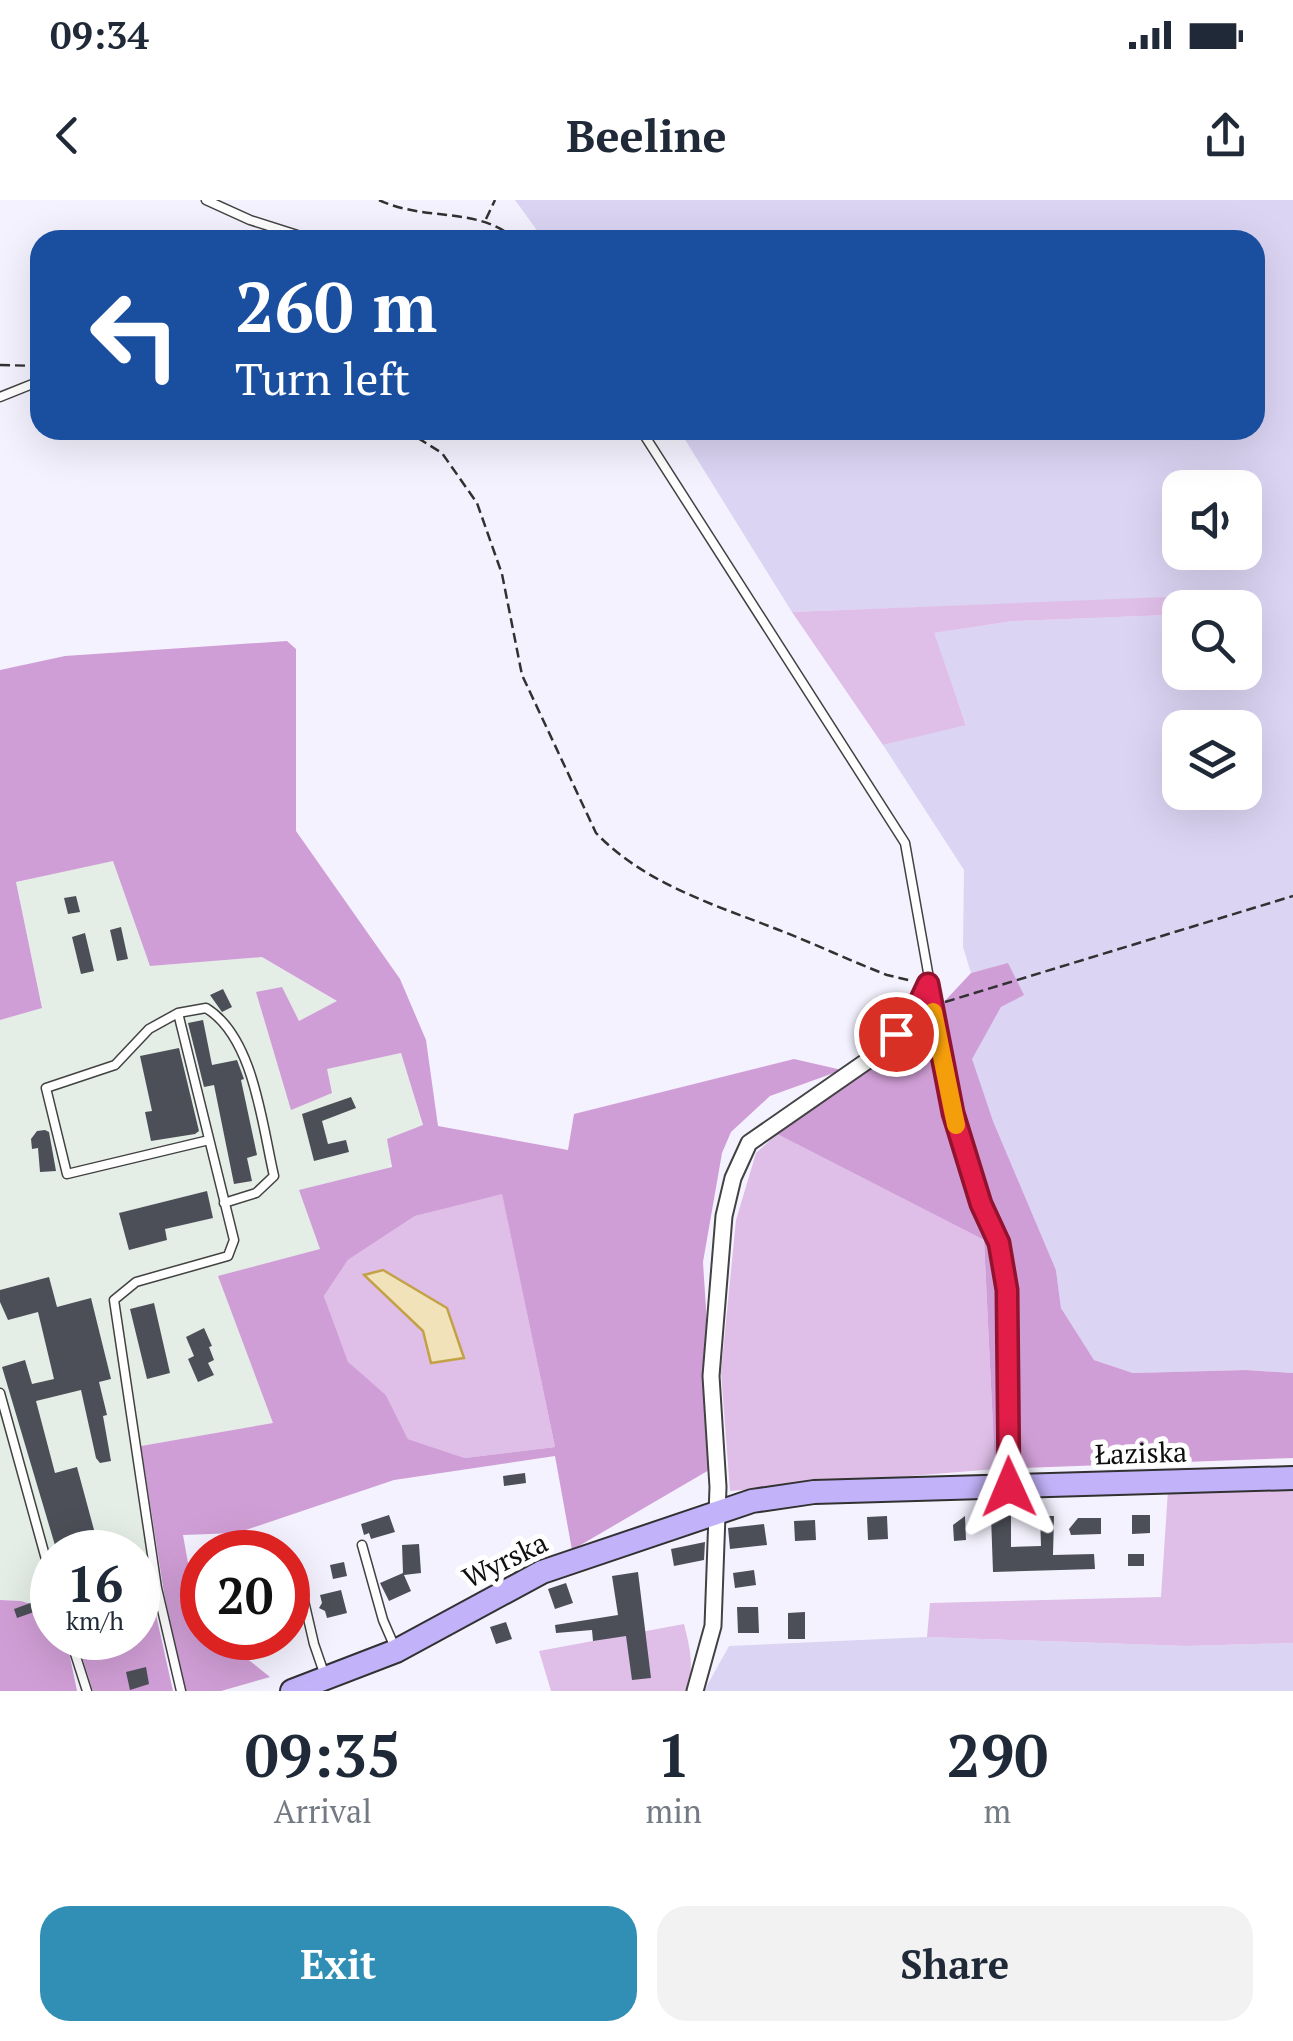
<!DOCTYPE html>
<html lang="en">
<head>
<meta charset="utf-8">
<style>
	:root { --surface:#fff; --page:#f2f2f3; --text:#1f2937; --muted:#747a83; --accent:#318fb5 }
	body { margin:0; font-family:"PT Serif",serif; background:var(--page); color:var(--text); height:100vh; display:flex; flex-direction:column; font-size:38px; white-space:nowrap }
	* { box-sizing:border-box; margin:0 }
	p { font-size:32px; color:var(--muted) }
	.icon { flex:none; width:55px; height:55px; fill:none; stroke:currentColor; stroke-width:2; stroke-linecap:round; stroke-linejoin:round }
	.map { position:relative; height:1491px; overflow:hidden }
	.drawer { display:flex; flex-direction:column; background:var(--surface); flex:1 }
	.drawer>* { flex:none }
	.guide { position:absolute; left:30px; top:30px; width:1235px; height:210px; border-radius:30px; box-shadow:0 10px 40px #0002; background:#1a4fa0; color:#fff; overflow:hidden }
	.buttons { position:absolute; left:1162px; top:270px; display:grid; gap:20px }
	.buttons a { display:grid; place-items:center; width:100px; height:100px; border-radius:20px; background:var(--surface); box-shadow:0 10px 40px #0002; font-size:50px }
	.speed { position:absolute; left:30px; top:1330px; display:flex; gap:20px; font-size:50px; font-weight:700; text-align:center }
	.speed>* { display:grid; place-content:center; width:130px; height:130px; border-radius:50%; background:var(--surface); box-shadow:0 10px 40px #0002; line-height:1 }
	.speed small { font-size:25px; font-weight:400 }
	.speed .limit { border:15px solid #d22; background:#fff; color:#111 }
	.pin { position:absolute; display:grid; place-items:center; width:85px; height:85px; color:#fff; margin:-42px; border:5px solid #fff; border-radius:50%; box-shadow:0 2px 10px #0007 }
	.me { position:absolute; width:110px; margin:-55px; rotate:359deg; stroke-linejoin:round; filter:drop-shadow(0 0 8px #0008) }
	.turn { display:flex; align-items:center; gap:35px; height:210px; padding:0 40px; font-size:45px }
	.turn .icon { width:130px; height:130px; stroke-width:2.5 }
	.turn b { display:block; font-size:70px; line-height:85px }
	.eta { display:flex; justify-content:space-evenly; align-items:center; height:170px; text-align:center }
	.eta b { font-size:60px; font-weight:600; line-height:70px }
	.primary-button { display:flex; gap:20px; margin-top:auto; padding:20px 40px }
	.primary-button a { flex:1; height:115px; border-radius:30px; background:var(--accent); color:#fff; font-size:40px; font-weight:600; line-height:115px; text-align:center }
	.primary-button a+a { background:var(--page); color:var(--text) }
	.status { display:flex; justify-content:space-between; align-items:center; height:70px; padding:0 50px; background:var(--surface); direction:ltr }
	.status svg { height:28px; fill:currentColor }
	header { display:flex; justify-content:space-between; align-items:center; height:130px; padding:0 40px; background:var(--surface); font-size:45px; font-weight:600 }
	.map>svg:first-child { display:block }
	.industrial { fill:#e4ede6 }
	.farmland { fill:#dbd4f3; fill-rule:evenodd }
	.green { fill:#dfbee7 }
	.forest { fill:#d09ed6; fill-rule:evenodd }
	.water { fill:#f2e2ba; stroke:#c3a247; stroke-width:2.5 }
	.building { fill:#4c4f57 }
	.lines { fill:none; stroke-linecap:round; stroke-linejoin:round }
	.lane-casing { stroke:#424242; stroke-width:11 }
	.street-casing { stroke:#424242; stroke-width:19 }
	.secondary-casing { stroke:#313131; stroke-width:26 }
	.path { stroke:#313131; stroke-width:2.5; stroke-dasharray:10 5; stroke-linecap:butt }
	.lane { stroke:#fff; stroke-width:8 }
	.street { stroke:#fff; stroke-width:15 }
	.secondary { stroke:#c2b2f9; stroke-width:22 }
	.route-casing { stroke:#92132f; stroke-width:25 }
	.route { stroke:#e11d48; stroke-width:18 }
	.slow { stroke:#f59e0b; stroke-width:18 }
	.labels { text-anchor:middle; stroke-width:10; stroke-linejoin:round; paint-order:stroke }
	.street-label { font-size:28px; fill:#0f0f0f; stroke:#fff }
</style>
</head>
<body>
<div class="status"><b>09:34</b><svg viewBox="0 0 49 12"><path d="M0 12V9h3v3zM5 12V6h3v6zM10 12V3h3v9zM15 12V0h3v12zM26 1h20v11H26zM47 4h2v5h-2z"/></svg></div>
<header><svg class="icon" aria-label="back" viewBox="0 0 24 24"><path d="M15 5l-7 7 7 7"/></svg>Beeline<svg class="icon" aria-label="share" viewBox="0 0 24 24"><path d="M12 15V3M7 8l5-5 5 5M5 13v7h14v-7"/></svg></header>
<div class="map">
<svg width="1293" height="1491" viewBox="0 0 1293 1491">
	<rect width="100%" height="100%" fill="#f4f2fe"/>
	<path class="industrial" d="M113 660 151 766 262 757 338 802 299 821 256 793 326 869 401 853 423 926 320 1049 273 1223 142 1246 152 1397 138 1400V1352H52V1410L21 1401 0 1400V820L42 807 16 682Z"/>
	<path class="farmland" d="M515 0H1293V1173L1246 1170 1133 1173 1094 1160 1061 1108 1056 1070 993 921 971 859 1001 807 1023 795 1008 764 971 773 963 747 964 670 883 545 966 524 933 433 1013 421 1167 415 1191 397 792 412 679 230H1255V40H544ZM1180 288H1245V352H1180ZM1180 408H1245V472H1180ZM1180 528H1245V592H1180Z
		M927 1437 1186 1446 1293 1443V1491H704L729 1446Z"/>
	<path class="green" d="M1192 396 1168 415 1013 421 934 433 966 525 883 545 792 412Z
		M777 934 984 1040 995 1269 730 1291 721 1172 736 1020 756 953Z
		M502 993 555 1247 465 1258 408 1239 386 1195 348 1163 324 1096 348 1060 415 1016Z
		M1293 1285V1443L1186 1446 927 1437 930 1403 1161 1397 1168 1290Z
		M684 1424C690 1448 695 1468 686 1491H551L539 1451Z"/>
	<path class="forest" d="M287 441 296 449V631L400 779 426 840 438 926 568 950 574 914 794 859 842 870 770 896 731 932 722 953 703 1062 716 1266 572 1350 555 1256 394 1280 237 1333 183 1335 198 1419 202 1422V1438H221L270 1477 221 1491H185L164 1393 141 1246 273 1223 218 1076 320 1049 299 990 392 967 387 939 423 925 401 853 327 869 332 893 291 910 256 792 282 787 299 821 337 801 262 757 150 766 113 661 16 682 42 808 0 820V470L65 456ZM502 994 555 1247 465 1258 408 1239 386 1195 348 1162 324 1096 348 1060 415 1016Z
		M1008 763 1024 795 1001 807 972 859 993 921 1056 1070 1061 1108 1094 1160 1133 1173 1246 1170 1293 1173V1258L995 1269 984 1040 777 934 912 836 971 773Z
		M152 1397 173 1491H93L76 1438H138V1400Z
		M0 1400 21 1401 52 1410V1438H66L77 1491H0Z"/>
	<path class="water" d="M383 1070 447 1108 464 1158 431 1163 423 1131 364 1075Z"/>
	<path class="building" d="M76 696 80 712 68 714 64 698Z
		M121 727 128 759 117 761 110 730Z
		M85 733 94 771 81 774 72 737Z
		M223 789 232 807 222 812 210 795Z
		M203 820 212 865 237 860 244 879 241 880 257 955 247 958 252 981 234 984 214 885 204 887 188 823Z
		M179 848 199 931 195 934 151 941 145 912 152 911 140 856Z
		M351 897 356 908 322 921 328 944 346 940 349 952 314 961 302 914Z
		M45 930 49 932 56 971 40 972 38 948 32 949 31 939 37 931Z
		M207 991 213 1018 165 1029 167 1040 129 1050 119 1013Z
		M49 1077 57 1107 91 1098 111 1179 99 1182 107 1215 103 1216 111 1261 100 1263 96 1258 81 1190 36 1201 55 1273 77 1267 100 1352H57L2 1167 25 1160 32 1184 54 1179 38 1112 8 1120 0 1102V1090Z
		M154 1103 170 1173 147 1179 130 1109Z
		M204 1128 212 1146 209 1147 214 1160 208 1163 214 1175 198 1182 188 1159 194 1156 186 1137Z
		M525 1273 526 1283 504 1286 503 1276Z
		M389 1315 395 1332 371 1339 369 1333 364 1335 361 1324Z
		M1011 1315V1347L1041 1346 1040 1316H1054L1053 1355 1094 1354 1095 1369 993 1372 991 1316Z
		M1132 1315H1150V1333L1132 1334Z
		M887 1316 888 1339 868 1340 867 1317Z
		M965 1316 966 1340 954 1341 953 1325Z
		M1078 1318H1101V1334L1071 1335 1069 1329Z
		M815 1320 816 1340 795 1341 794 1321Z
		M764 1324 767 1345 730 1349 728 1328Z
		M705 1342 704 1360 674 1366 671 1349Z
		M419 1344 421 1373 404 1375 411 1391 389 1401 380 1383 403 1373 402 1345Z
		M1128 1354H1144V1366H1128Z
		M344 1362 347 1376 333 1379 330 1365Z
		M754 1370 756 1385 735 1388 733 1373Z
		M638 1372 651 1478 632 1480 626 1436 593 1441 592 1430 556 1433 555 1425 618 1415 612 1376Z
		M566 1383 573 1403 555 1409 548 1389Z
		M341 1390 347 1413 327 1418 325 1411 319 1408 322 1403 320 1395Z
		M44 1398 48 1407 17 1418 14 1409Z
		M737 1407H758L759 1433H738Z
		M805 1412V1439H788V1413Z
		M506 1422 512 1439 496 1444 490 1427Z
		M146 1467 149 1484 130 1490 126 1472Z"/>
	<g class="lines">
		<g class="lane-casing">
			<path id="lane" d="M206 0 250 20 313 40
				M0 197 40 181
				M641 230 905 643 953 913 981 1004 999 1043 1007 1090 1009 1282
				M178 813 206 808C254 837 262 925 274 976L256 993 224 1003
				M0 1193 52 1381
				M362 1345 383 1420 396 1450
				M297 1371 314 1444 324 1473
				M70 1438 87 1491
				M181 1491 157 1388 114 1100 136 1082 228 1056 234 1040 178 813 149 829 115 865 46 888 67 974 209 940"/>
		</g>
		<g class="street-casing">
			<path id="street" d="M695 1491 713 1426 718 1287 711 1176 724 1016 733 978 749 943 880 852 913 817 928 784"/>
		</g>
		<g class="secondary-casing">
			<path id="secondary" d="M292 1491 396 1451 542 1372 752 1301 814 1292 1293 1278"/>
		</g>
		<path class="path" d="M379 0C425 22 480 6 516 40
			M486 19 495 0
			M0 165 40 166
			M405 230 442 253 477 303 502 374 522 475 596 633C645 684 715 705 779 730 815 744 851 761 887 775L912 781
			M945 802 1293 696"/>
		<use href="#lane" class="lane"/>
		<use href="#street" class="street"/>
		<use href="#secondary" class="secondary"/>
	</g>
	<g class="lines">
		<g class="route-casing">
			<path id="route" d="M896 834 913 816 928 784 953 913 981 1004 999 1043 1007 1090 1009 1287"/>
		</g>
		<use href="#route" class="route"/>
		<path class="slow" d="M933 812 956 925"/>
	</g>
	<g class="labels">
		<g class="street-label">
			<text transform="translate(1141 1253) rotate(-2)" y="10">Łaziska</text>
			<text transform="translate(505 1360) rotate(-26)" y="10">Wyrska</text>
		</g>
	</g>
</svg>
<div class="buttons">
<a><svg class="icon" aria-label="sound" viewBox="0 0 24 24"><path d="M4 9h4l5-4v14l-5-4H4zM17 9q2 3 0 6"/></svg></a>
<a><svg class="icon" aria-label="search" viewBox="0 0 24 24"><circle cx="10" cy="10" r="6"/><path d="M15 15l6 6"/></svg></a>
<a><svg class="icon" aria-label="layers" viewBox="0 0 24 24"><path d="M12 4l9 5-9 5-9-5zM3 14l9 5 9-5"/></svg></a>
</div>
<div class="speed"><div>16<small>km/h</small></div><div class="limit">20</div></div>
<div class="pin" style="left:896px;top:834px;background:#d93025"><svg class="icon" aria-label="arrive" viewBox="0 0 24 24"><path d="M6 21V4h12l-3 4 3 4H6"/></svg></div>
<svg class="me" style="left:1009px;top:1287px" viewBox="-20 -20 40 40"><path d="M0-17L14 15 0 8-14 15z" fill="#e11d48" stroke="#fff" stroke-width="4"/></svg>
<div class="guide">
<div class="turn"><svg class="icon" aria-label="left" viewBox="0 0 24 24"><path d="M17 20v-9H6M10 6l-5 5 5 5"/></svg><div><b>260 m</b>Turn left</div></div>
</div>
</div>
<section class="drawer">
<div class="eta">
<div><b>09:35</b><p>Arrival</p></div>
<div><b>1</b><p>min</p></div>
<div><b>290</b><p>m</p></div>
</div>
<div class="primary-button"><a>Exit</a><a>Share</a></div>
</section>
</body>
</html>
